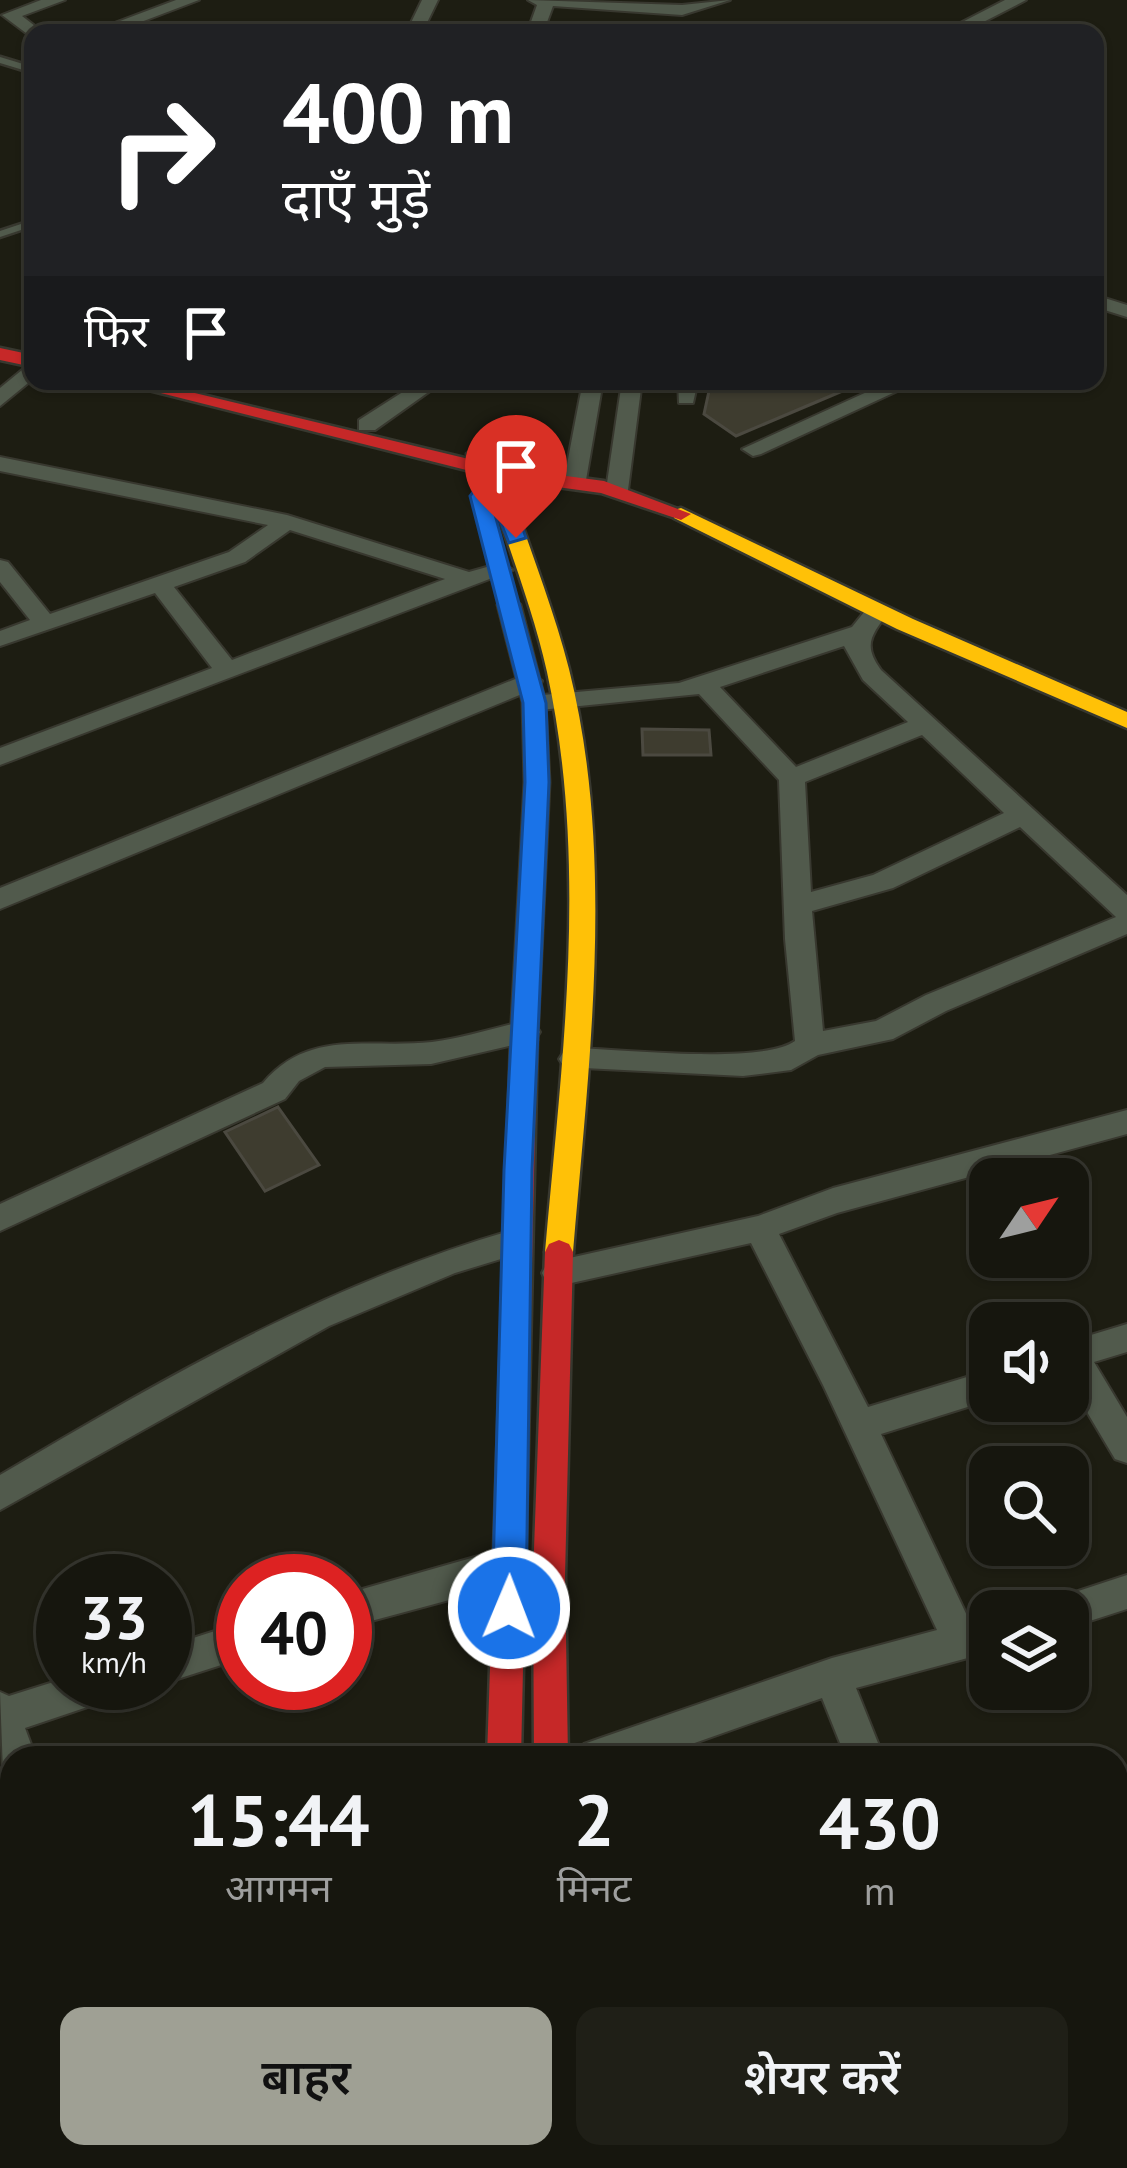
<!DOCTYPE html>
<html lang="hi">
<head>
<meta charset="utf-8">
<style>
	:root { --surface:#16160e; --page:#1f1f17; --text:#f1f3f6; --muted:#9e9f9e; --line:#35352e; --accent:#9fa094 }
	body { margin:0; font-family:"PT Sans","Noto Sans Devanagari",sans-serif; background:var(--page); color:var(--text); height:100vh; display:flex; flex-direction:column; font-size:45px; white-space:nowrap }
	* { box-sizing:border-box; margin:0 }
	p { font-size:39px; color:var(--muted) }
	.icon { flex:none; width:66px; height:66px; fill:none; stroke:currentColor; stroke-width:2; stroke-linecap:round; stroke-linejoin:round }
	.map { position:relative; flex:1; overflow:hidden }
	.drawer { position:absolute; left:0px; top:1746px; width:1128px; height:423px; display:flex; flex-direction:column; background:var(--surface); border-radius:36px 36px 0 0; box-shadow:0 3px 9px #0004,0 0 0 3px var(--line) }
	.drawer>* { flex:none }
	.top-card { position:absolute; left:24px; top:24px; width:1080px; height:366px; border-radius:24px; box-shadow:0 3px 9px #0004,0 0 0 3px var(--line); background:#202124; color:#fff; overflow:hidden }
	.needle { width:78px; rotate:55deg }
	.tools { position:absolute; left:969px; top:1158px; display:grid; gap:24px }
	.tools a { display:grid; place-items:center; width:120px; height:120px; border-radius:24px; background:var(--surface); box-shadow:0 3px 9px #0004,0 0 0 3px var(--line); font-size:60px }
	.speed { position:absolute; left:36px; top:1554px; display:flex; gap:24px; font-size:60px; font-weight:700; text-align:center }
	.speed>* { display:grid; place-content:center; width:156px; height:156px; border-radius:50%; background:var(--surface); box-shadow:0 3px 9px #0004,0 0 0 3px var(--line); line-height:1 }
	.speed small { font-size:30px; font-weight:400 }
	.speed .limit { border:18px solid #d22; background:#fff; color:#111 }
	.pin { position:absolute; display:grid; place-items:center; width:102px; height:102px; color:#fff; margin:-123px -51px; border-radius:50% 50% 50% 0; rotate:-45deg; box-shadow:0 0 12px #0007 }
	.pin .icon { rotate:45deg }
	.me { position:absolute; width:132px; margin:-66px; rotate:1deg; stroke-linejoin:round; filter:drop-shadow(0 0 9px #0008) }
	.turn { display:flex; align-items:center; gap:42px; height:252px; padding:0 60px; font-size:54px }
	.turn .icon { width:156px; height:156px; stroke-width:2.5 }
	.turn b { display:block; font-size:84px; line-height:102px }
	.then { display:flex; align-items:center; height:114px; padding:0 60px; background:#0003; gap:24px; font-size:45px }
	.eta { display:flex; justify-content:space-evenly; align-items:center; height:204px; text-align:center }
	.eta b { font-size:72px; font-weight:600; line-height:84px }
	.button { display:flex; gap:24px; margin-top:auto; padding:24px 60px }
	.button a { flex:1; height:138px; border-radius:24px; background:var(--accent); color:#111; font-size:48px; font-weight:600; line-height:138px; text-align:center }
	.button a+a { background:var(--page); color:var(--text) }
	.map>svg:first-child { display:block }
	.building { fill:#3e3c2f; stroke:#4b4940; stroke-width:3 }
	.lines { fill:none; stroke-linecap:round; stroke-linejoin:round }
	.lane-casing { stroke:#38382f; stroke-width:5 }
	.street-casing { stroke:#38382f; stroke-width:4 }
	.fast-casing { stroke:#38382f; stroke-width:5 }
	.slow-casing { stroke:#38382f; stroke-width:5 }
	.jam-casing { stroke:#38382f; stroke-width:5 }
	.lane { fill:#515a4c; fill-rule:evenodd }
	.street { fill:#515a4c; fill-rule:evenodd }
	.fast { fill:#4caf50; fill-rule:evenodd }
	.slow { fill:#ffc107; fill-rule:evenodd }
	.jam { fill:#c62828; fill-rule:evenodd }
	.route { fill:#1a73e8; stroke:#114b97; stroke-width:3 }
</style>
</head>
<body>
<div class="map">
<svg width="1127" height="2168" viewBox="0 0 1127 2168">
	<rect width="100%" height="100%" fill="#1d1d12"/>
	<path class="building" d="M733 381H866L736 436 704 414 709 391Z
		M642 729 709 730 711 755H643Z
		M278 1107 319 1165 265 1191 225 1132Z"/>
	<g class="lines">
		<g class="lane-casing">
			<path id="lane" d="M0 57 33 67V73L0 63Z
				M33 220V226L0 237V231Z
				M12 1766V1787L0 1793V1772Z
				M111 2157H142C135 2168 118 2168 103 2168L106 2160Z
				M154 2157H176L174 2168H152Z"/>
		</g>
		<g class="street-casing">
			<path id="street" d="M41 0H65L22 16 44 33 30 36 2 15Z
				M176 0H199L112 33H88Z
				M422 0H438L422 33H406Z
				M528 0 682 5 730 0 682 15 553 6 543 33H527L537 5Z
				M1005 0H1026L962 33H941Z
				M1095 295 1127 305V317L1095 307Z
				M33 361V379L0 406V388Z
				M420 381H444L375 430H359V420Z
				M583 381H603L586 480 575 487 564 480Z
				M622 381H642L628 490 617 497 606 490Z
				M678 381H698L693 403H679Z
				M891 381H919L761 454 753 456 742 449Z
				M0 457 287 515 469 572 501 563 513 570 0 765V748L212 668 155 593 0 646V631L30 620 0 582V560L8 562 50 614 229 552 268 525 0 471ZM290 530 445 579 232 660 174 587 245 562Z
				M877 604 889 611C872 635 862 644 881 670L1127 895V934L946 1011 893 1039 818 1055 791 1070 743 1076 564 1067 559 1059 564 1051 574 1048C621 1049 761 1065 795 1041L785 939 779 780 699 694 540 710 527 702 531 696 679 683 852 627 869 606ZM844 646 863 680 908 722 796 767 720 687ZM922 735 1004 813 873 875 811 892 805 782ZM1020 827 1116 917 926 995 876 1021 823 1031 812 911 893 888Z
				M530 673 542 681 539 687 0 909V888Z
				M525 1021 535 1024 540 1032 535 1040 431 1064 325 1067 299 1081 285 1099 0 1231V1204L263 1083C309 1028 369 1049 432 1042 463 1038 494 1028 525 1021Z
				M1127 1110V1134L837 1213 779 1234 868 1407 990 1370V1400L881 1434 970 1622 990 1616V1652L856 1688 884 1758H846L822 1698 652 1758H579L584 1744 598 1739 832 1658 937 1630 823 1385 751 1243 558 1286 547 1283 542 1273 547 1263 758 1216 833 1188Z
				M516 1229 527 1233 532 1242 527 1251 455 1273 329 1326 0 1510V1475C166 1377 330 1282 516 1229Z
				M1127 1324V1352L1094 1362 1127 1417V1463L1115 1459 1068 1380V1342Z
				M510 1547 531 1554 536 1566 531 1578 345 1628V1594Z
				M1127 1575V1609L1068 1628V1611H1049L1054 1599Z
				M243 1622V1658L165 1683V1647Z
				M63 1679V1683H126L120 1696 25 1728 36 1758H12V1775L3 1772 0 1692 9 1696Z
				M1127 1858V1898L1116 1902V1862Z
				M1003 2157H1047L1051 2168H1007Z"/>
		</g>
		<g class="fast-casing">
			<path id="fast" d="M536 2157H576L577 2168H537Z"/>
		</g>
		<g class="slow-casing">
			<path id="slow" d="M477 448 484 450 497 482 512 495C531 553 554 610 569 669 616 856 589 1062 573 1252L569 1260 559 1264 549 1260 545 1252C562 1059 589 864 547 672 534 613 511 555 493 498L478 485 467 454Z
				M681 508 913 619 1127 712V728L897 629 674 518V510Z
				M509 599 520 605 545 702 549 782 537 1040 524 1050 511 1040 525 782 523 702 498 605Z
				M469 2157H509L508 2168H468Z"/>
		</g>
		<g class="jam-casing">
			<path id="jam" d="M0 348 33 355V367L0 360Z
				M113 381H145L506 468 604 481 691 514 681 520 601 493 506 480Z
				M524 1030 537 1040 521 1758H487L511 1040Z
				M559 1240 569 1244 573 1252 565 1576 568 1758H534L533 1576 545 1252 549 1244Z"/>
		</g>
		<use href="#lane" class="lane"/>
		<use href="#street" class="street"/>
		<use href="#fast" class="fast"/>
		<use href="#slow" class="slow"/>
		<use href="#jam" class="jam"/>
	</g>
	<path class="route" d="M488 479 512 495 526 538 509 543 490 496 546 703 549 782 532 1170 526 1608 521 1619 509 1624 497 1619 492 1608 504 1170 525 782 523 703 470 496 481 481Z"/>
</svg>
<div class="tools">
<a><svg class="needle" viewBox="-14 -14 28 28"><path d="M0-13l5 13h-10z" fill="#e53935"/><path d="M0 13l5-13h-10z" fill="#9e9f9e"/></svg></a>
<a><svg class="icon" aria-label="sound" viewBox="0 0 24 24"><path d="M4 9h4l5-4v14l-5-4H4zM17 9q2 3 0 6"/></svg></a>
<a><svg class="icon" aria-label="search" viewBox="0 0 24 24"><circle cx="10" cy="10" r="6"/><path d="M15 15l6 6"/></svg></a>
<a><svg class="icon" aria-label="layers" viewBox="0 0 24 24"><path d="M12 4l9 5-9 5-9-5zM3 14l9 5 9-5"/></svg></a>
</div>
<div class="speed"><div>33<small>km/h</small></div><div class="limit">40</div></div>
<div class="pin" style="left:516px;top:538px;background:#d93025"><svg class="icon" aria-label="arrive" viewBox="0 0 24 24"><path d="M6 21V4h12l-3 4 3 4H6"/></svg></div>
<svg class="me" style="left:509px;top:1608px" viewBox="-20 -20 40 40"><circle r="17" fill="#1a73e8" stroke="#fff" stroke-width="3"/><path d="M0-11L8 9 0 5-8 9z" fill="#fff"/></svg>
<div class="top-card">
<div class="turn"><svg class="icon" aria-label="right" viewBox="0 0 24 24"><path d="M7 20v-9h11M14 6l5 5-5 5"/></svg><div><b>400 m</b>दाएँ मुड़ें</div></div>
<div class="then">फिर<svg class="icon" aria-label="arrive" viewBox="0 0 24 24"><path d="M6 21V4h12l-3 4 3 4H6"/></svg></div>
</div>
<section class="drawer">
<div class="eta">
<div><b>15:44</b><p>आगमन</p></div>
<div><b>2</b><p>मिनट</p></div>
<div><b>430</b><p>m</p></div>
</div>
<div class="button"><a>बाहर</a><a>शेयर करें</a></div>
</section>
</div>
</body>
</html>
